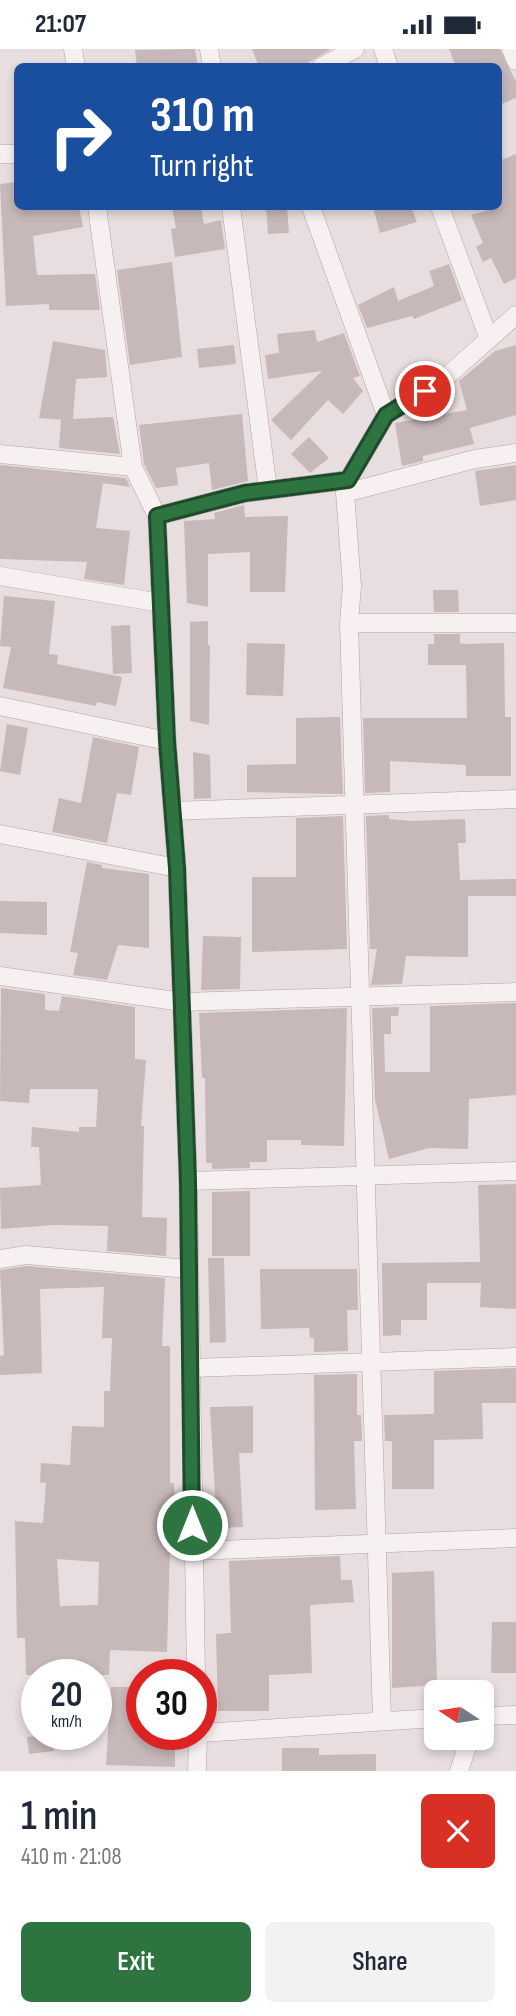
<!DOCTYPE html>
<html lang="en">
<head>
<meta charset="utf-8">
<style>
	:root { --surface:#fff; --page:#f2f2f3; --text:#1f2937; --muted:#747a83; --accent:#2e7441 }
	body { margin:0; font-family:"Sofia Sans Condensed",sans-serif; background:var(--page); color:var(--text); height:100vh; display:flex; flex-direction:column; font-size:26px; white-space:nowrap }
	* { box-sizing:border-box; margin:0 }
	p { font-size:23px; color:var(--muted) }
	.icon { flex:none; width:38px; height:38px; fill:none; stroke:currentColor; stroke-width:2; stroke-linecap:round; stroke-linejoin:round }
	.map { position:relative; height:1722px; overflow:hidden }
	.sheet { display:flex; flex-direction:column; background:var(--surface); flex:1 }
	.sheet>* { flex:none }
	.top-card { position:absolute; left:14px; top:14px; width:488px; height:147px; border-radius:10px; box-shadow:0 4px 10px #0003; background:#1a4fa0; color:#fff; overflow:hidden }
	.needle { width:46px; rotate:282deg }
	.controls { position:absolute; left:424px; top:1631px; display:grid; gap:14px }
	.controls a { display:grid; place-items:center; width:70px; height:70px; border-radius:10px; background:var(--surface); box-shadow:0 4px 10px #0003; font-size:35px }
	.speed { position:absolute; left:21px; top:1610px; display:flex; gap:14px; font-size:35px; font-weight:700; text-align:center }
	.speed>* { display:grid; place-content:center; width:91px; height:91px; border-radius:50%; background:var(--surface); box-shadow:0 4px 10px #0003; line-height:1 }
	.speed small { font-size:18px; font-weight:400 }
	.speed .limit { border:10px solid #d22; background:#fff; color:#111 }
	.pin { position:absolute; display:grid; place-items:center; width:60px; height:60px; color:#fff; margin:-30px; border:4px solid #fff; border-radius:50%; box-shadow:0 2px 7px #0007 }
	.me { position:absolute; width:77px; margin:-38px; rotate:0deg; stroke-linejoin:round; filter:drop-shadow(0 0 5px #0008) }
	.turn { display:flex; align-items:center; gap:24px; height:147px; padding:0 21px; font-size:32px }
	.turn .icon { width:91px; height:91px; stroke-width:2.5 }
	.turn b { display:block; font-size:49px; line-height:60px }
	.round { display:grid; place-items:center; flex:none; width:74px; height:74px; border-radius:10px; background:var(--page) }
	.headline { display:flex; align-items:center; justify-content:space-between; height:119px; padding:0 21px }
	h1 { font-size:42px; font-weight:600; line-height:52px }
	.cta { display:flex; gap:14px; margin-top:auto; padding:14px 21px }
	.cta a { flex:1; height:80px; border-radius:10px; background:var(--accent); color:#fff; font-size:28px; font-weight:600; line-height:80px; text-align:center }
	.cta a+a { background:var(--page); color:var(--text) }
	.status { display:flex; justify-content:space-between; align-items:center; height:49px; padding:0 35px; background:var(--surface); direction:ltr }
	.status svg { height:19px; fill:currentColor }
	.map>svg:first-child { display:block }
	.building { fill:#c7b8ba; fill-rule:evenodd }
	.lines { fill:none; stroke-linecap:round; stroke-linejoin:round }
	.street-casing { stroke:#b2a3a5; stroke-width:19 }
	.street { stroke:#f6f0f1; stroke-width:18 }
	.route-casing { stroke:#1e4b2a; stroke-width:18 }
	.route { stroke:#2e7441; stroke-width:12 }
</style>
</head>
<body>
<div class="status"><b>21:07</b><svg viewBox="0 0 49 12"><path d="M0 12V9h3v3zM5 12V6h3v6zM10 12V3h3v9zM15 12V0h3v12zM26 1h20v11H26zM47 4h2v5h-2z"/></svg></div>
<div class="map">
<svg width="516" height="1722" viewBox="0 0 516 1722">
	<rect width="100%" height="100%" fill="#e8dedf"/>
	<path class="building" d="M195 0 198 18H137L135 1Z
		M252 0H331L301 18H259Z
		M449 0H500L516 33V49L499 56V18H456Z
		M516 105V229L504 235 491 209 483 213 476 198 483 194 471 166 499 158V112Z
		M18 133V158H79L83 178 33 187 37 226 95 225 100 261H49V255L6 257 0 135Z
		M172 158H201L204 175 221 171 225 200 175 208 171 180 176 179Z
		M266 158H287L289 184 268 185Z
		M373 158H411L417 173 380 184Z
		M172 213 182 308 130 316 117 221Z
		M449 215 462 251 414 270 412 267 367 279 358 256 394 238 398 252 434 237 429 222Z
		M315 281 317 293 344 284 360 327 353 329 363 342 343 365 328 351 291 391 271 371 322 322 268 330 265 306 279 304 277 285Z
		M53 292 105 301 107 328 76 330 73 370 113 368 120 405 59 399 61 371H65L39 369Z
		M234 296 236 315 199 319 197 300Z
		M516 296V366L470 379 474 395 423 407V412L402 417 395 374 467 361 459 332 495 302Z
		M242 365 248 432 212 441 209 414 176 419 178 436 156 439 144 415 139 376Z
		M309 388 329 409 310 424 291 405Z
		M0 416 126 429 130 438 103 434 96 479 130 482 124 536 84 530 87 513 0 510Z
		M516 416V451L480 457 475 422Z
		M244 456 245 468 288 467 285 543H250V503L208 505V558L187 554 184 472 215 470 214 464Z
		M433 541H458L459 563H434Z
		M4 547 55 552 49 605 58 606 57 615 122 628 116 657 97 653 96 657 3 639 11 598 0 597Z
		M208 572V596H210L209 676 190 672V573Z
		M130 576 132 624 113 625 111 577Z
		M434 585H460V594L464 595 504 594 505 668H511V727H466V716L390 712V743L365 744 363 669H467L466 616H428V595H434Z
		M247 594 285 595 283 647 246 646Z
		M340 668 343 745 247 743V716L296 715V669Z
		M7 675 28 679 20 726 0 722Z
		M93 688 139 698 131 746 117 744 107 794 52 783 59 749 81 754Z
		M193 703 210 706 211 749 194 750Z
		M389 766V770L412 772 465 770 466 794H458L460 831 516 830V847H468V908L406 907 402 935 371 936 377 900H370L366 767Z
		M343 767 347 900 252 903V828H296V769Z
		M87 813 102 816V819L149 825V899L118 896 107 931 73 926 78 904 70 903Z
		M0 852 47 853V886L0 884Z
		M203 887 241 888 240 940 201 941Z
		M1 939 45 945V961L59 962 62 947 135 958V1010L146 1011 141 1077H144L142 1168 167 1169 166 1207 107 1202 108 1177 54 1176 1 1180 0 1139 41 1136 39 1098H31L32 1078 79 1083V1078H96L98 1040H30L29 1054 0 1052Z
		M516 954V1046L469 1050 468 1100 429 1099 389 1110 375 1051 372 959 399 958 398 967H391V985H384L385 1023H430V957Z
		M347 959 344 1097 301 1096V1091H267V1113H250V1119L212 1120V1114H206L205 1029H202L199 964Z
		M516 1135V1260L480 1258 481 1234H427V1271H401V1286L383 1287 382 1214 480 1213 478 1136Z
		M250 1142V1207H212V1143Z
		M208 1209H224L226 1293 210 1294Z
		M26 1217 165 1229 162 1297H170V1434H174L175 1461H171L167 1603 110 1601 109 1626H26L25 1589H17L15 1472 43 1474 46 1434 40 1433 41 1414 70 1416 72 1377 104 1378V1342H110L112 1289H102L104 1238 40 1240 42 1324 0 1326V1307L4 1306 0 1221ZM57 1510 99 1513 98 1556 60 1557Z
		M260 1220H357L358 1261H347L348 1302 314 1303V1289H310L309 1279 261 1280Z
		M516 1319V1354H482L483 1390 434 1391V1440H392V1392H385L384 1366 434 1365V1322Z
		M357 1325V1366H361L362 1392H354L356 1460 315 1461 314 1326Z
		M253 1357V1404H239L243 1478 217 1479 210 1358Z
		M340 1507 341 1531H352L354 1553 310 1556 312 1624 269 1626V1662H218L216 1585 231 1584 229 1512Z
		M434 1522 437 1636 392 1639V1524Z
		M492 1573H516V1624H491Z
		M111 1638H142V1685H175V1718L106 1716Z
		M53 1686 54 1702 29 1705 27 1688Z
		M282 1699H319V1706L376 1705V1722H282Z"/>
	<g class="lines">
		<g class="street-casing">
			<path id="street" d="M73 0 76 18
				M209 0 212 18
				M383 0 389 18
				M511 0 516 12
				M321 18 355 0
				M0 105H18
				M97 158 133 418 157 467 167 692 177 819 188 1132 196 1626
				M231 158 268 441
				M311 158 386 366
				M440 158 489 290
				M0 405 133 418
				M345 444 475 410 516 404
				M157 467 245 444 348 431
				M0 527 161 554
				M349 574H516
				M0 657 167 692
				M172 762 516 750
				M0 785 177 819
				M0 927 182 953 516 943
				M188 1132 516 1122
				M0 1210 26 1206 188 1220
				M192 1319 516 1308
				M192 1502 516 1489
				M481 1667 516 1666
				M382 1671 349 574 352 537 345 444 348 431 386 366 445 329 516 266
				M201 1684 436 1669
				M197 1722 198 1685
				M459 1722 470 1689"/>
		</g>
		<use href="#street" class="street"/>
	</g>
	<g class="lines">
		<g class="route-casing">
			<path id="route" d="M192 1476 188 1132 177 819 167 692 157 467 245 444 348 431 386 366 425 342"/>
		</g>
		<use href="#route" class="route"/>
	</g>
</svg>
<div class="controls">
<a><svg class="needle" viewBox="-14 -14 28 28"><path d="M0-13l5 13h-10z" fill="#e53935"/><path d="M0 13l5-13h-10z" fill="#747a83"/></svg></a>
</div>
<div class="speed"><div>20<small>km/h</small></div><div class="limit">30</div></div>
<div class="pin" style="left:425px;top:342px;background:#d93025"><svg class="icon" aria-label="arrive" viewBox="0 0 24 24"><path d="M6 21V4h12l-3 4 3 4H6"/></svg></div>
<svg class="me" style="left:192px;top:1476px" viewBox="-20 -20 40 40"><circle r="17" fill="#2e7441" stroke="#fff" stroke-width="3"/><path d="M0-11L8 9 0 5-8 9z" fill="#fff"/></svg>
<div class="top-card">
<div class="turn"><svg class="icon" aria-label="right" viewBox="0 0 24 24"><path d="M7 20v-9h11M14 6l5 5-5 5"/></svg><div><b>310 m</b>Turn right</div></div>
</div>
</div>
<section class="sheet">
<div class="headline"><div><h1>1 min</h1><p>410 m · 21:08</p></div><a class="round" style="background:#d93025;color:#fff"><svg class="icon" aria-label="close" viewBox="0 0 24 24"><path d="M6 6l12 12M18 6L6 18"/></svg></a></div>
<div class="cta"><a>Exit</a><a>Share</a></div>
</section>
</body>
</html>
